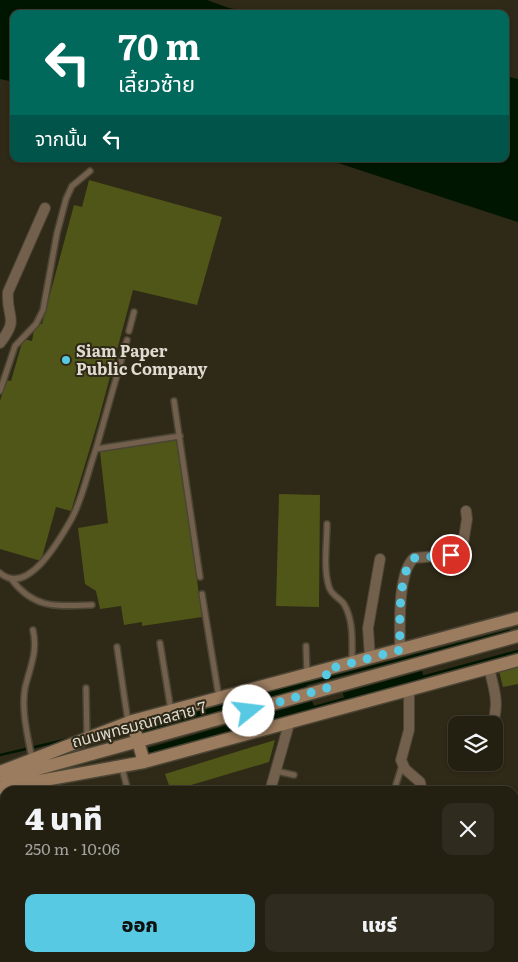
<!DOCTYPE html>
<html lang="th">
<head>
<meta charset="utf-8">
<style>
	:root { --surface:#231f11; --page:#2f2c1f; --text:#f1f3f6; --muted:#a3a29f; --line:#403d31; --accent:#57c9e2 }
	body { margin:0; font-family:Literata,"Noto Sans Thai",serif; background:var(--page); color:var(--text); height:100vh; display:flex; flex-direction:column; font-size:19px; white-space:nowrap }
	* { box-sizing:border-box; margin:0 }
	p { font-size:16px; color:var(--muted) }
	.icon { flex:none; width:28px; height:28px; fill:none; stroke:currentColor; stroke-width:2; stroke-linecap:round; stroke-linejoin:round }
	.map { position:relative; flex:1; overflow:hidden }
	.side { position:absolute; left:0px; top:786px; width:519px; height:176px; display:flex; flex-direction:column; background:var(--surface); border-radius:15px 15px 0 0; box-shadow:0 1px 4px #0004,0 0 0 1px var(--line) }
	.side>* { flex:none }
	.hud { position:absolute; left:10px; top:10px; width:499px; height:152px; border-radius:10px; box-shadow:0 1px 4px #0004,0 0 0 1px var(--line); background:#00695c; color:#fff; overflow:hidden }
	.buttons { position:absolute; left:448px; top:716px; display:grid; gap:10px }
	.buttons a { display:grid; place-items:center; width:55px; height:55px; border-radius:10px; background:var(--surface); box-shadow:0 1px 4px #0004,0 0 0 1px var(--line); font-size:25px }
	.pin { position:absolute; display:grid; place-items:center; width:42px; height:42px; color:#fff; margin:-21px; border:2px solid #fff; border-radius:50%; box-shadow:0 1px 5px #0007 }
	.me { position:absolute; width:55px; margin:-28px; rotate:74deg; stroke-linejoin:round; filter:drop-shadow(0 0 4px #0008) }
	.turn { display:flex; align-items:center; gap:18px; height:105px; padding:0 25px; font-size:22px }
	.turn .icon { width:65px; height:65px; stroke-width:2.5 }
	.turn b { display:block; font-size:35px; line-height:42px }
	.then { display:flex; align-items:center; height:48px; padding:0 25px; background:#0003; gap:10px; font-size:19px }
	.round { display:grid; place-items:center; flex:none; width:52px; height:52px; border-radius:10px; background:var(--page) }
	.overview { display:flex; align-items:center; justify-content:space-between; height:85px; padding:0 25px }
	h1 { font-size:30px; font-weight:800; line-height:38px }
	.cta { display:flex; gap:10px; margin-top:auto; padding:10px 25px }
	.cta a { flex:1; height:58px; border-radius:10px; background:var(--accent); color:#111; font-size:20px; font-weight:800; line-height:58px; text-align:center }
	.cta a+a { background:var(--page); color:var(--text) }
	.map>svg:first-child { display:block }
	.water { fill:#001600 }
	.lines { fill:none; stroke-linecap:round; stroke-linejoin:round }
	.stream { stroke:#001600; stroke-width:2.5 }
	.building { fill:#505618 }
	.service-casing { stroke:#4b4535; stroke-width:8 }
	.minor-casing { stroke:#4b4535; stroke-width:12 }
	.secondary-casing { stroke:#4b4535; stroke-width:15 }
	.service { stroke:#725f4c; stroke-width:5 }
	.minor { stroke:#725f4c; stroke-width:10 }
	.secondary { stroke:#9b7c5f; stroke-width:12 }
	.route { stroke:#57c9e2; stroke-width:9; stroke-dasharray:0 16.2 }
	.poi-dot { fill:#57c9e2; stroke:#2f2917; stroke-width:2 }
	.labels { text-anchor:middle; stroke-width:4; stroke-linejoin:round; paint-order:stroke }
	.poi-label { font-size:16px; font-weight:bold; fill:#dfdbd0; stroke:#2f2917; text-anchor:start }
	.street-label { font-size:16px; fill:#dfdbd0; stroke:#2f2917 }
</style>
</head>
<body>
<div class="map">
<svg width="518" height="962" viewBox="0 0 518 962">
	<rect width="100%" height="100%" fill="#2f2917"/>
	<path class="water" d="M0 0H207L229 8 259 14H14V82L0 79Z
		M505 76 518 79V222L326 159H505Z
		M422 671 425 681 345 703 343 693Z
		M305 680 308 690 140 736 138 726Z
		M312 701 316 711 147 756 144 749Z"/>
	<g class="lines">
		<path class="stream" d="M422 677 518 651
			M306 684 509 631
			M311 708 347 698
			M0 755 69 739
			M123 760 137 756"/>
	</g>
	<path class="building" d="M89 180 222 217 197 305 133 290 99 418 71 511 56 507 41 561 0 549V401L6 380 11 381 23 339 32 341 35 324H42L74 205 82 207Z
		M178 439 202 617 142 626V622L124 625 121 606 100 609 96 591 85 584 78 528 108 523 100 452Z
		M279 494 320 495 319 607 276 606Z
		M518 667V684L503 687 499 671Z
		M275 740 269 762 171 791 165 774Z"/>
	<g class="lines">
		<g class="service-casing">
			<path id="service" d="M129 331 134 312
				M127 340 96 449 180 436
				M0 391 15 346 36 324 43 310 57 233 66 199 72 186 90 171
				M174 401 200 577
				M327 524C327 543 323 568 329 587 331 595 340 598 344 604 354 621 352 643 352 662
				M0 573C28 597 60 539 72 518 83 497 88 471 96 449
				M12 580C35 610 59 606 92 605
				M202 594 219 698
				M160 643 171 711
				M306 646 307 675
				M117 647 128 722
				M86 688 87 738
				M32 759C28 737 21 711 25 688 30 667 38 652 33 630
				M122 768 128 791
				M276 771 294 775
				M394 791 402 765
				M239 959V958"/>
		</g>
		<g class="minor-casing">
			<path id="minor" d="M0 343C20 317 6 319 8 292L45 208
				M400 650C400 629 397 573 414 558L451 555 462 550 467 519 466 511
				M370 658 368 628 380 559
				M489 668C494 689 500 704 492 725
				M409 689V730L401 760 405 769 420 782 422 791
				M270 791 289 724
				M514 879 518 881
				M409 958 419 962"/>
		</g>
		<g class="secondary-casing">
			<path id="secondary" d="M132 721 144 762
				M0 772 132 721 518 618
				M5 778 518 636
				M0 788 144 762 518 660"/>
		</g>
		<use href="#service" class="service"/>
		<use href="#minor" class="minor"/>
		<use href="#secondary" class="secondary"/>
	</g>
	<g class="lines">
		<path class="route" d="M249 711 330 687 325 670 400 650C400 629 397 573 414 558L451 555"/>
	</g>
	<circle class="poi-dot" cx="66" cy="360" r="5"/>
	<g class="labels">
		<g class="poi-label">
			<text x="76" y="357">Siam Paper<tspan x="76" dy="18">Public Company</tspan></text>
		</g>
		<g class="street-label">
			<text transform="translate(139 724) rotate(-15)" y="6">ถนนพุทธมณฑลสาย 7</text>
		</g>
	</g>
</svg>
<div class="buttons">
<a><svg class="icon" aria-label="layers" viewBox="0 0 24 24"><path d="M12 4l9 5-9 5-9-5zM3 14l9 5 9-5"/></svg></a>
</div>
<div class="pin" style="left:451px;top:555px;background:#d93025"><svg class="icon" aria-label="arrive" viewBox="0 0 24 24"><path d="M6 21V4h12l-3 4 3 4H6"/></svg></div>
<svg class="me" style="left:249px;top:711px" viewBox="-20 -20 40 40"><circle r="19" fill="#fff"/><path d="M0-13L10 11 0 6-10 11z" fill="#57c9e2"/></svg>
<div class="hud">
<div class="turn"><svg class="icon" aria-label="left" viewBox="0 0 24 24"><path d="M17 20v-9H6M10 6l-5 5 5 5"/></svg><div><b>70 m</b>เลี้ยวซ้าย</div></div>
<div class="then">จากนั้น<svg class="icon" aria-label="left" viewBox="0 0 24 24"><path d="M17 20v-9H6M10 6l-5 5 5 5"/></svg></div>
</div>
<section class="side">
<div class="overview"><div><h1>4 นาที</h1><p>250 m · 10:06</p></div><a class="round"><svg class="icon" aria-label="close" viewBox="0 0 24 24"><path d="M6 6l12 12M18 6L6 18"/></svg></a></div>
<div class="cta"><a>ออก</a><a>แชร์</a></div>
</section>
</div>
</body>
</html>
